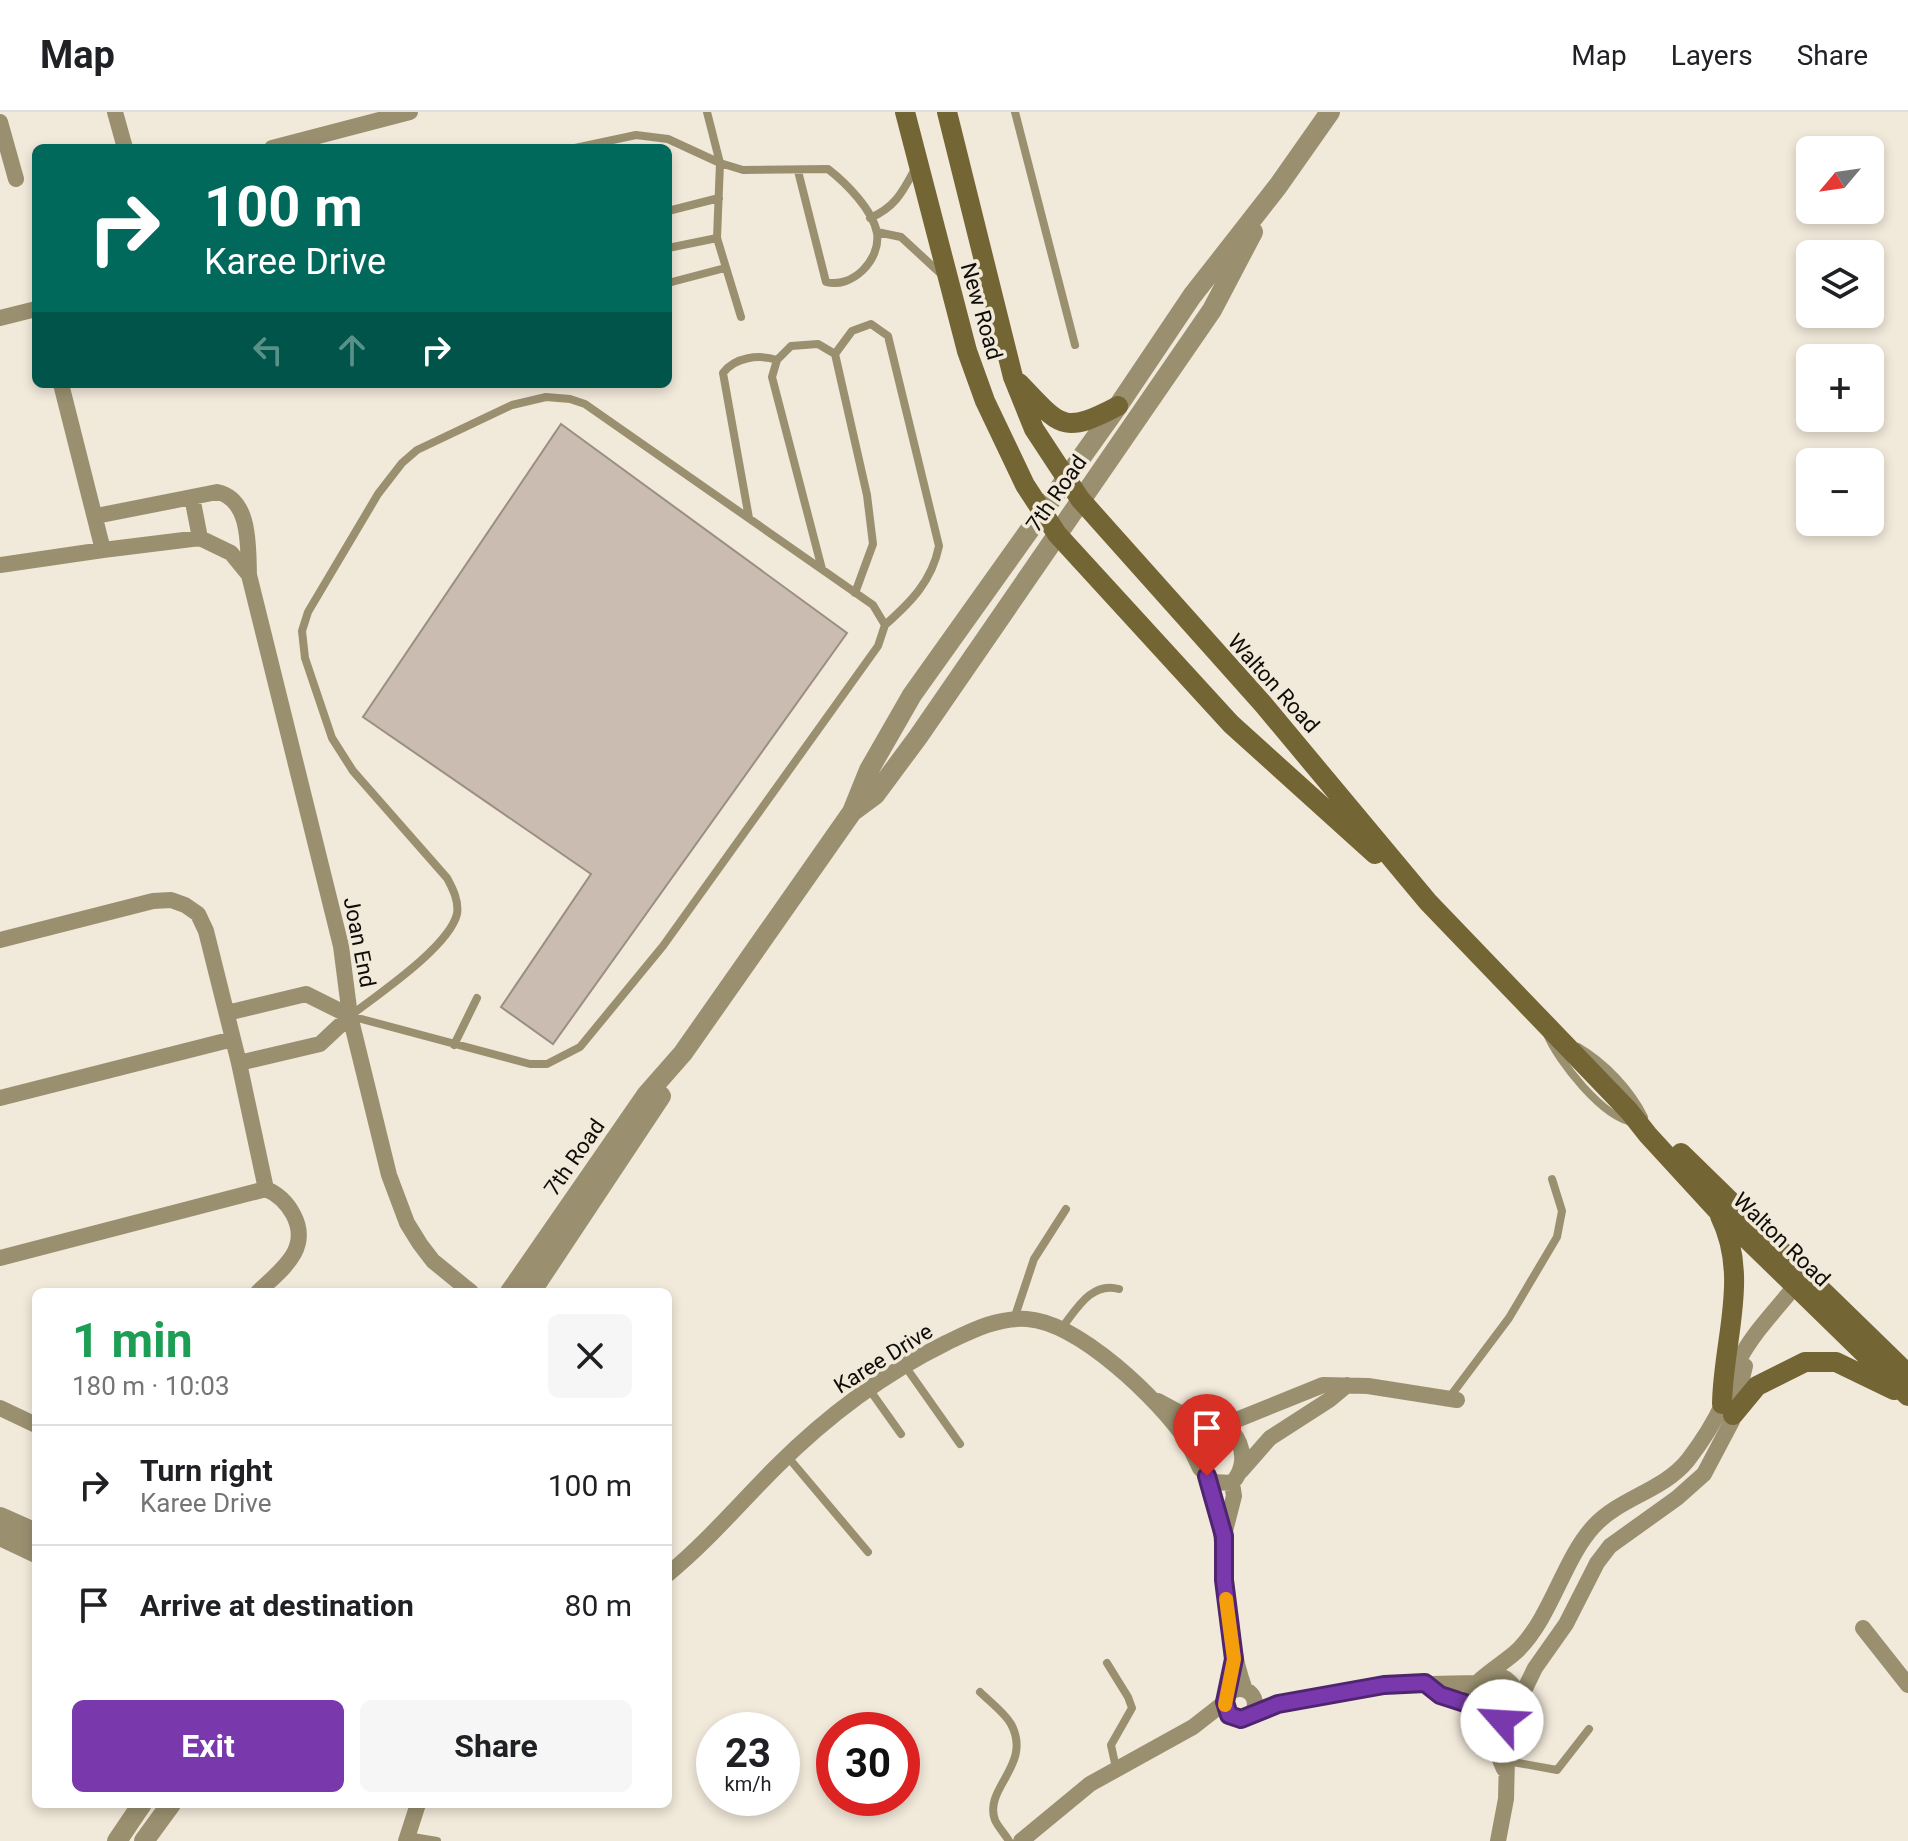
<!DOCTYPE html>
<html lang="en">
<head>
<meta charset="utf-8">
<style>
	:root { --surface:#fff; --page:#f6f6f6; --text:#202124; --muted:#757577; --line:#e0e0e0; --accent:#7939ad }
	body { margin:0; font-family:Roboto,sans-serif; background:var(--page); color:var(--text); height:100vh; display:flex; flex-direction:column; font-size:30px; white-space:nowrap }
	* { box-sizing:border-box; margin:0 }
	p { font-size:26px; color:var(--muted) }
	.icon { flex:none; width:44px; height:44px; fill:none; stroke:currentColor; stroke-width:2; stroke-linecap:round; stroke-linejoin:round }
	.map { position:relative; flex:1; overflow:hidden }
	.sheet { position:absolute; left:32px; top:1176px; width:640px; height:520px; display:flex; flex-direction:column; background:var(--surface); border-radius:12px; box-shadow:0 4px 12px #0003 }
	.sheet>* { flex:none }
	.top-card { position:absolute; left:32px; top:32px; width:640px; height:244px; border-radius:12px; box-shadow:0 4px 12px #0003; background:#00695c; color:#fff; overflow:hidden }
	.needle { width:52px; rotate:241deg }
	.tools { position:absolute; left:1796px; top:24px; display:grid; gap:16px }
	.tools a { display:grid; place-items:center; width:88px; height:88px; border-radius:12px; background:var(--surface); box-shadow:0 4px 12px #0003; font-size:40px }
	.speed { position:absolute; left:696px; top:1600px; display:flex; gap:16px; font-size:40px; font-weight:700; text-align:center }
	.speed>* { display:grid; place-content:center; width:104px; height:104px; border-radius:50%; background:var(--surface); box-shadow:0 4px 12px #0003; line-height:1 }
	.speed small { font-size:20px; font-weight:400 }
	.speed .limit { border:12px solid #d22; background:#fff; color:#111 }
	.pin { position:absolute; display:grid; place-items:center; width:68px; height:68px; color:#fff; margin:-82px -34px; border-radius:50% 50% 50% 0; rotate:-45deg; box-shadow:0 0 8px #0007 }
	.pin .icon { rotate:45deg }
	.me { position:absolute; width:88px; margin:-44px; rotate:296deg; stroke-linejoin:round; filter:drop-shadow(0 0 6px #0008) }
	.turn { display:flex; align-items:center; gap:28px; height:168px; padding:0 40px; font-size:36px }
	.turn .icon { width:104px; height:104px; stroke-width:2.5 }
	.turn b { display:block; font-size:56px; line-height:68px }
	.lanes { display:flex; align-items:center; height:76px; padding:0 40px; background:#0003; justify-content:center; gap:40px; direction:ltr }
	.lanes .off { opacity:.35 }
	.round { display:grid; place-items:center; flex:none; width:84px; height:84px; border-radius:12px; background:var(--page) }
	.headline { display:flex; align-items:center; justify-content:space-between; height:136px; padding:0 40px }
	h1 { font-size:48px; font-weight:700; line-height:60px; color:#1e9e55 }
	.button { display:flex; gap:16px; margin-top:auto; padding:16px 40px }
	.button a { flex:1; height:92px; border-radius:12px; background:var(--accent); color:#fff; font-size:32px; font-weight:700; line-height:92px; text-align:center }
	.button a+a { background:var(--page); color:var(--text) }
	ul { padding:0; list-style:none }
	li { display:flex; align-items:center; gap:24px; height:120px; padding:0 40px; border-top:2px solid var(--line) }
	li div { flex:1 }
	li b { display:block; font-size:30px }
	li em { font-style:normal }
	header { display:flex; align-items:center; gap:48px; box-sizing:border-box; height:112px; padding:0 40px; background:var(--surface); border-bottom:2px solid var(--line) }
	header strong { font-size:38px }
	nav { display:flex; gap:44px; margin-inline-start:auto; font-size:28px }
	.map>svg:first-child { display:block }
	.building { fill:#cabcb1; stroke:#9b8e84; stroke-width:2 }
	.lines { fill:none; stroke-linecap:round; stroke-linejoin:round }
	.service { stroke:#9a9070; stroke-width:8 }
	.minor { stroke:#9a9070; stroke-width:16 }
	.tertiary { stroke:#9a9070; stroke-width:20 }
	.secondary { stroke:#746534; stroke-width:20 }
	.route-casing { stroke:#4f2570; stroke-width:20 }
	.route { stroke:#7939ad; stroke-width:14 }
	.slow { stroke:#f59e0b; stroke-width:14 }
	.labels { text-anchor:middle; stroke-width:7; stroke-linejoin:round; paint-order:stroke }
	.street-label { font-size:22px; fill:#0f0c07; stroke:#f1e9da }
</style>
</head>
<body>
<header>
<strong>Map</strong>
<nav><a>Map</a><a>Layers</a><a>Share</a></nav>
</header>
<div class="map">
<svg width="1908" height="1729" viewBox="0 0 1908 1729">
	<rect width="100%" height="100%" fill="#f1e9da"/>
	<path class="building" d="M561 312 847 521 553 932 501 895 591 762 363 605Z"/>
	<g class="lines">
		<path class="service" d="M707 0 720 51 743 58 828 57C846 71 873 98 877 121 881 148 852 177 826 170L798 59
			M1015 0 1075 233
			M575 36 636 23 668 27 720 51 717 126 741 205
			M668 99 719 86
			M870 106C896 95 903 79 916 55
			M877 120 901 125 940 161
			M668 136 717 126
			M668 171 725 156
			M546 285 570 287 585 292 873 493 885 513 878 534 663 834 580 935 547 952H530L350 904C377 883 449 835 457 802 459 789 453 777 447 766L353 659 332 626 305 546 302 519 308 500 378 382 402 351 417 338 512 293Z
			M749 406 723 261C735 245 759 242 777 248
			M822 457 772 265 777 248 791 234 818 232 835 242
			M855 481 873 432 867 383 835 242 852 219 871 212 888 224 939 434C932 469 911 490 885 513
			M1547 922C1558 949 1603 1006 1633 1010
			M454 933 477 886
			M1578 935C1605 951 1630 977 1644 1005
			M1014 1207 1034 1147 1066 1097
			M1061 1217C1076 1198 1091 1169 1119 1177
			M905 1254 960 1332
			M869 1277 901 1322
			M1449 1286 1509 1206 1557 1125 1562 1099 1552 1067
			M787 1344 868 1440
			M1107 1551 1128 1585 1132 1596 1111 1633 1116 1656
			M980 1580C990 1590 1004 1600 1011 1612 1033 1653 983 1676 995 1708 998 1715 1005 1722 1009 1729
			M1507 1649 1557 1658 1589 1617
			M407 1724 437 1729"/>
		<path class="minor" d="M115 0 125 36
			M0 10 16 67
			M272 36 410 0
			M0 206 36 197
			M192 385 200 426
			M96 404 217 380C251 387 248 435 249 463L341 834 350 904 389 1063 407 1111 420 1132 433 1149 471 1180
			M103 438 200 426 231 441 249 463
			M0 453 103 438 61 272
			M0 828 153 789 171 788 185 793 198 802 206 819 239 951 266 1077
			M227 901 306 882 350 904
			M239 951 320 932 350 904
			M0 986 233 927
			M0 1146 266 1077C278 1082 287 1091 293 1102 312 1137 281 1158 258 1180
			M1158 1289 1199 1311
			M0 1296 36 1313
			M1206 1307C1238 1309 1254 1348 1232 1371L1213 1370 1200 1356 1187 1329 1194 1315Z
			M1224 1313 1323 1273 1368 1274 1457 1288
			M1241 1359 1270 1326 1329 1288 1347 1273
			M1207 1364C1233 1433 1219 1508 1245 1578
			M1225 1419 1234 1384 1232 1371
			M668 1462C707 1430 740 1391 776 1355 825 1306 883 1262 946 1231 971 1219 998 1205 1027 1207 1080 1211 1158 1287 1187 1329
			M1863 1516 1908 1573
			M1491 1562C1521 1564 1529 1603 1500 1609 1483 1613 1467 1598 1471 1581 1473 1568 1508 1549 1519 1537 1552 1503 1564 1446 1594 1414 1621 1385 1663 1379 1688 1348 1701 1331 1714 1311 1723 1291 1729 1276 1732 1261 1740 1246 1757 1215 1782 1192 1802 1165
			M1426 1572 1440 1583 1471 1593
			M1225 1592a15 15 0 1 1 30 0a15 15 0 1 1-30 0Z
			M1518 1591 1535 1556 1566 1512 1597 1451 1610 1434 1677 1386 1704 1362 1732 1309 1745 1254
			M1252 1602 1278 1592 1384 1573 1476 1571
			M1482 1606 1504 1657
			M406 1729 418 1692
			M1021 1729 1090 1672 1193 1615 1225 1590
			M1498 1729 1506 1687 1508 1606"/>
		<path class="tertiary" d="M852 700 875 683 918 625 1212 198 1253 120
			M510 1180 647 982 683 941 852 700 869 658 912 583 1118 294 1192 184 1278 74 1330 0
			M531 1180 661 984
			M0 1405 36 1421
			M0 1424 36 1441
			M117 1729 142 1692
			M144 1729 171 1692"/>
		<path class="secondary" d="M905 0 967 239 985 289 1025 373 1057 422 1231 612 1375 742
			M947 0 1013 265 1034 317 1080 387 1263 592 1428 790 1629 999 1648 1023 1715 1096 1908 1284
			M1019 271C1060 313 1061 324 1118 294
			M1681 1041 1908 1262
			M1720 1104C1750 1165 1723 1228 1722 1292
			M1733 1303 1757 1274 1805 1250H1836L1894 1278"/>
	</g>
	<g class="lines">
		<g class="route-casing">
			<path id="route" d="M1207 1364 1224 1424V1468L1234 1547 1225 1590 1229 1603 1241 1607 1278 1592 1384 1573 1425 1571 1440 1583 1471 1593 1482 1606 1502 1609"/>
		</g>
		<use href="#route" class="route"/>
		<path class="slow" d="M1225 1593 1234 1547 1226 1487"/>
	</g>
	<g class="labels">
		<g class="street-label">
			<text transform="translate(982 199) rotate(74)" y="8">New Road</text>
			<text transform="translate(1056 381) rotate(-55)" y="8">7th Road</text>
			<text transform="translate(1274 571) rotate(48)" y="8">Walton Road</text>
			<text transform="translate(360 830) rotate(79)" y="8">Joan End</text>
			<text transform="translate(574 1045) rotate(-55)" y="8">7th Road</text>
			<text transform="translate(1782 1127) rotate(44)" y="8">Walton Road</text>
			<text transform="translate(883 1246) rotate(-32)" y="8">Karee Drive</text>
		</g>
	</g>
</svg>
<div class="tools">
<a><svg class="needle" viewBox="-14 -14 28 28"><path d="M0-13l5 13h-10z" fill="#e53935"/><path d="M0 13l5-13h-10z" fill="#757577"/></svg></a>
<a><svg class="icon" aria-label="layers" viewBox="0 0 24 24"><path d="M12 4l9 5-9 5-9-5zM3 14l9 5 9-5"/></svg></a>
<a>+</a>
<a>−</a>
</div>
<div class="speed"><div>23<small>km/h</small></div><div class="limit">30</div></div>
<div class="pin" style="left:1207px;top:1364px;background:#d93025"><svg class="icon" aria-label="arrive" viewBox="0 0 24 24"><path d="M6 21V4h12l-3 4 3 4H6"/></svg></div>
<svg class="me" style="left:1502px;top:1609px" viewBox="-20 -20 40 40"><circle r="19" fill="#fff"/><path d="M0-13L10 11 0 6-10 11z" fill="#7939ad"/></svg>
<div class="top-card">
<div class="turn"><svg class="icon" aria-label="right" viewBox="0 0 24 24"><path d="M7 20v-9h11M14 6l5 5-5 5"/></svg><div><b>100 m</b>Karee Drive</div></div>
<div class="lanes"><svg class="icon off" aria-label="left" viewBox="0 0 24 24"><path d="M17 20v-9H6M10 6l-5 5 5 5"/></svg><svg class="icon off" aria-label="ahead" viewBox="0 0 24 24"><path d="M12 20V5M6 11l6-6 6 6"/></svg><svg class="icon" aria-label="right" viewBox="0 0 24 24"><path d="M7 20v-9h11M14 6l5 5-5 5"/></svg></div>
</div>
<section class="sheet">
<div class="headline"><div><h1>1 min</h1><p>180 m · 10:03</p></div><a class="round"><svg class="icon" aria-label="close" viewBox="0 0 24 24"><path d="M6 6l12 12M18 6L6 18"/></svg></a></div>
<ul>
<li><svg class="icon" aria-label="right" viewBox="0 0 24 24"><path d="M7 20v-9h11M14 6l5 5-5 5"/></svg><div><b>Turn right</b><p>Karee Drive</p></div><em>100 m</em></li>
<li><svg class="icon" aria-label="arrive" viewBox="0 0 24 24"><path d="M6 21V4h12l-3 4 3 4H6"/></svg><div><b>Arrive at destination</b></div><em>80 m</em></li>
</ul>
<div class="button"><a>Exit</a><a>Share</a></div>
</section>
</div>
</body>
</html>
